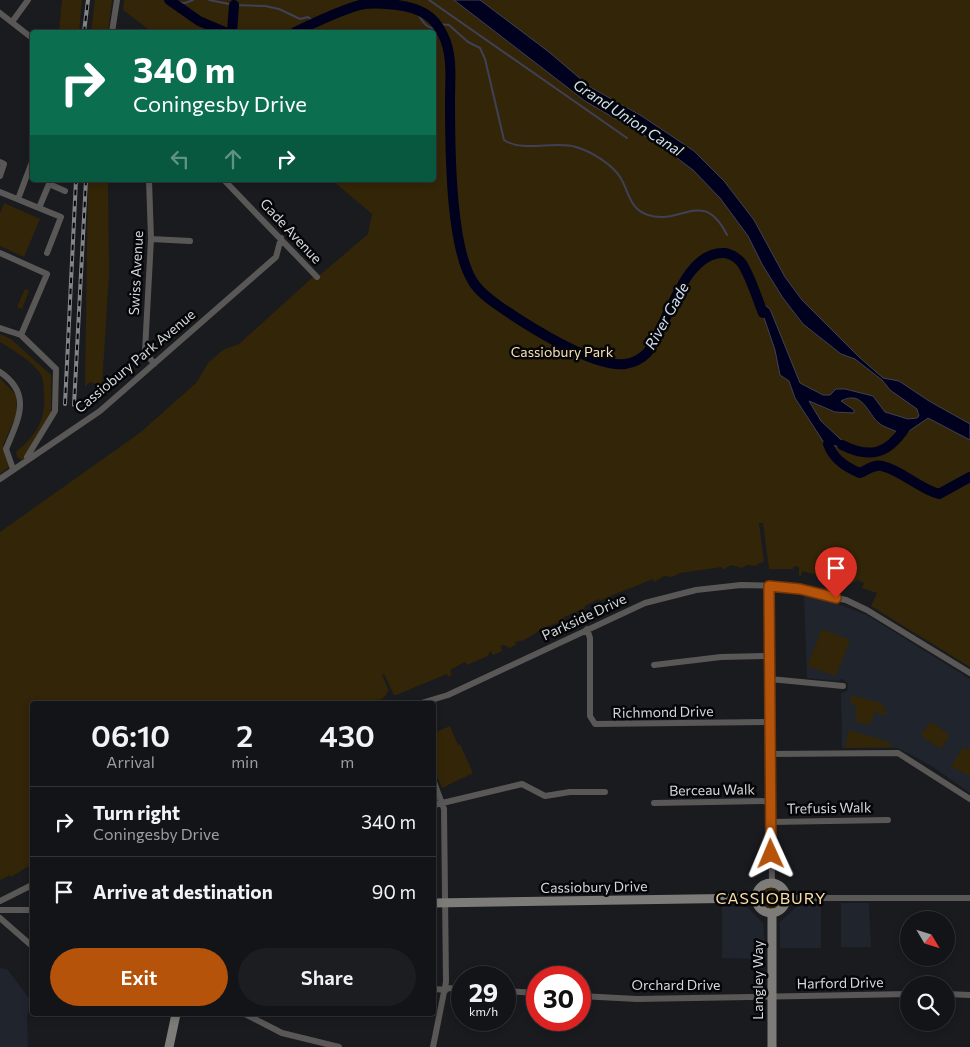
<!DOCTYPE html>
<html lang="en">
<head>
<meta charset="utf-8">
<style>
	:root { --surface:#131417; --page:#1c1d20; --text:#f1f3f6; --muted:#9d9ea1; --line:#323336; --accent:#b45309 }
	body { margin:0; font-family:Commissioner,sans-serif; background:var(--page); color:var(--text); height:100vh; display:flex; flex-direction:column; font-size:19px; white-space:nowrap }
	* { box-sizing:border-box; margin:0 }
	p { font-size:16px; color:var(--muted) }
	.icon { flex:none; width:28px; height:28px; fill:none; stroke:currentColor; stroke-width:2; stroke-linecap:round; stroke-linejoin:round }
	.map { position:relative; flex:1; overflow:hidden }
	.panel { position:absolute; left:30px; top:701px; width:406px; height:315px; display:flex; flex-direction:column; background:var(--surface); border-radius:5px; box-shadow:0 2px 8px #0003,0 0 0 1px var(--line) }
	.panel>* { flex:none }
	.banner { position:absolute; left:30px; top:30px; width:406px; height:152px; border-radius:5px; box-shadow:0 2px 8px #0003,0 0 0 1px var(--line); background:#0b6e4f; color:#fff; overflow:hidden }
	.needle { width:32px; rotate:128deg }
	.fabs { position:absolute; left:900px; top:911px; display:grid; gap:10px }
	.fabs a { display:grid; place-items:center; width:55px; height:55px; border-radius:50%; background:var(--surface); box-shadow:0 2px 8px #0003,0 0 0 1px var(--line); font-size:25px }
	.speed { position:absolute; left:451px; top:966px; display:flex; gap:10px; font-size:25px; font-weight:700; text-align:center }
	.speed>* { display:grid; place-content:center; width:65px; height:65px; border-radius:50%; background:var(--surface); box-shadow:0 2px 8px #0003,0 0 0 1px var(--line); line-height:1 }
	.speed small { font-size:12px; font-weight:400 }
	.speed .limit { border:8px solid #d22; background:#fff; color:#111 }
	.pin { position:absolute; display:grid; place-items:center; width:42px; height:42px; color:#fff; margin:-51px -21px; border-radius:50% 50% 50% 0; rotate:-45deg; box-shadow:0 0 5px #0007 }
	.pin .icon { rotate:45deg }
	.me { position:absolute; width:55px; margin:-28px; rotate:359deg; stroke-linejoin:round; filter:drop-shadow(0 0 4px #0008) }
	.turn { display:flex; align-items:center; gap:18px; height:105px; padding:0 20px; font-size:22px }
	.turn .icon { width:65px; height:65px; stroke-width:2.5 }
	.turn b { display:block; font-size:35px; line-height:42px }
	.lanes { display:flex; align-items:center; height:48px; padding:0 20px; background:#0003; justify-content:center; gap:25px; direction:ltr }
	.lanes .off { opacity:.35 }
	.eta { display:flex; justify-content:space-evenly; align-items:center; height:85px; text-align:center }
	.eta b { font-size:30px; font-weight:600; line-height:35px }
	.primary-button { display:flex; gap:10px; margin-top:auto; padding:10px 20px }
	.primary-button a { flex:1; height:58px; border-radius:30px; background:var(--accent); color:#fff; font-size:20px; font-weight:600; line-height:58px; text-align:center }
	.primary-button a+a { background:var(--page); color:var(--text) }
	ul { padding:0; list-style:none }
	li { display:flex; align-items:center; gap:15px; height:70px; padding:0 20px; border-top:1px solid var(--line) }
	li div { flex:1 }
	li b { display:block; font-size:19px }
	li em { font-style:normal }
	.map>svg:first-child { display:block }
	.built { fill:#1f242d }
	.green { fill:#332507 }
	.water { fill:#00001f; stroke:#404057 }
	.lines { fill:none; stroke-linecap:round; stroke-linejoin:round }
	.stream { stroke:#404057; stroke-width:2 }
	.river { stroke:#00001f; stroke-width:10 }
	.street { stroke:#5a5856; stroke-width:6 }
	.secondary { stroke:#7d7c78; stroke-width:9 }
	.rail-casing { stroke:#838488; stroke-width:4 }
	.rail { stroke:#050607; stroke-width:2; stroke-dasharray:5.5; stroke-linecap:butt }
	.route-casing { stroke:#753606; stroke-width:12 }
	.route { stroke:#b45309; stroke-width:9 }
	.labels { text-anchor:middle; stroke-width:5; stroke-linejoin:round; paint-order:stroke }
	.street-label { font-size:14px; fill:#d6d7da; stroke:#050607 }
	.park-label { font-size:14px; fill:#f9e0b4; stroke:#050607 }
	.water-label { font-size:15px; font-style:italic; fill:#d4e0f5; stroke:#050607 }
	.quarter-label { font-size:16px; letter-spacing:1px; fill:#fcdda5; stroke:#050607 }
</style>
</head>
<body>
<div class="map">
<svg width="970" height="1047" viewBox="0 0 970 1047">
	<rect width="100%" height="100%" fill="#191b1f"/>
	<path class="built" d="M804 596 833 602 867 615 970 679V793L930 765 898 748H842L841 693 847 691 848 684 843 679 837 681 807 678Z
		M841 903H869L871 947H841Z
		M821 905V948H780V922L797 906Z
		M722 906 747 907 763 923 766 959 722 958Z
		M0 968 7 969 32 1002 27 1016 28 1047H0Z"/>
	<path class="green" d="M62 0H82L79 32H59Z
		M95 0H112L108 32H91Z
		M124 0H970V667L871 606 877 593 862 588 864 583 858 580 851 584C838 581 831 575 818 573L816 575 802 571 801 576H799V567L794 566 793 569H769L763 523H759L764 562 757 564V566L747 565 742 568 731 565 723 570 722 567 680 573 672 577 664 576 654 582 653 579C636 586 626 590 610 596L611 598 606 601 605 598 600 601 598 599 585 606 583 612 580 610 564 617 565 620C559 623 552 624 546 627 536 632 527 641 515 642L516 645 509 648 504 645 500 646 502 651 493 655 490 651 488 656 467 665 465 662 450 670 452 675 448 677 447 674 396 695H394L384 674 382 675 389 691 386 693 387 695 377 702 367 704H32V864L11 877 10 875 0 880V532L141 432 197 382 208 363 223 350 239 344 313 277 320 275 368 234 372 214 332 180H434V32H152L123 10Z
		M88 180H108L109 274 102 386 90 382 85 387Z
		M4 203 40 219 24 257 0 246V213Z
		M25 289 29 291 22 309 17 307Z
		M0 334 11 339 51 375V415L26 458 21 460 17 457 16 452C38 434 46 419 44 392 44 386 43 377 40 373 30 360 13 350 0 342Z
		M0 378 16 395 17 414 3 445 10 466 0 474Z
		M822 629 850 640 836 676 807 666Z
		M851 695 884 704 882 709 887 711 885 716 875 712 870 725 856 722V705H851Z
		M931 722 950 735 941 749 920 735Z
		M450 726 458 745 460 744 473 773 442 788 434 770V733Z
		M849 730 889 742 893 747 845 748Z
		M970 746V776L951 767 963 747 968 750Z
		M759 898a12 12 0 1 1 24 0a12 12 0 1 1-24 0Z"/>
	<path class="water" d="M454 0H480L549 52 590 87 640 115 694 151 724 181 754 220 785 277 802 300 859 357 883 378 899 381 929 401 970 424V440L928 418 899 438 897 432C892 429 883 427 879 423 868 415 863 389 841 401L854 410V413L835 412 809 401 821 421 852 450 832 445V455L795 398 789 381 780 375 775 350 758 300 770 309 800 383 823 395H830L836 389H845L873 396 885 412 908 419 917 418 919 416 917 409 890 390 882 380 855 359 841 354 803 324 783 298 763 266 748 236 720 198 693 170 657 143 585 101Z"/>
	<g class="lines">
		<path class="stream" d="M209 0 234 5 265 6 279 9 300 19 308 17 316 23
			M429 0 627 138
			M171 2 185 3 193 0
			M414 8C423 20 423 29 440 29
			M436 24 449 25 468 42 480 48 485 59 504 140C523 153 556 140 576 147 590 151 612 164 620 177 629 191 629 209 648 215 681 226 703 187 727 235"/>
		<path class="river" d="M169 0 199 21 225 32
			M232 32 234 5
			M295 32C316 22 338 11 360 5 372 2 386 4 397 5 419 8 434 15 443 35 453 54 450 80 450 100 450 144 450 244 472 280 478 291 489 299 499 306 525 324 593 368 625 364 633 363 641 359 647 353 667 328 683 250 725 253 732 254 741 260 744 267 752 281 757 298 763 313
			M828 444C833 459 845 467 860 473 867 470 874 464 882 466 901 470 918 488 939 494L970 477
			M842 445C870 459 888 454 905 428"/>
		<path class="street" d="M0 13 32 38
			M12 22 28 0
			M112 32 117 0
			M0 162 4 164 0 176
			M149 180 151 239 145 351 154 364
			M224 180 317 277
			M0 192 61 217 47 253
			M18 199 32 162
			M39 208 49 184 65 191
			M151 239 190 241
			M0 253 47 274 21 335
			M0 328 21 335 56 369 55 411 27 457
			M0 372C33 394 18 420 6 449L13 469
			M0 479 100 411 276 257 281 238
			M769 586 772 882
			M587 629 590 638V716L595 724 770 722
			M654 665 721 657 769 656
			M770 679 843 686
			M418 704 448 695 645 603 696 590 741 585 780 586 846 600 867 610 970 673
			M770 754 898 753 970 799
			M654 803 771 801
			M434 805 522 784 545 796 570 792H605
			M771 822 888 820
			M787 898H970
			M0 901 32 885
			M0 910H32
			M0 918 32 946
			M446 988 462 989
			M434 989 446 990
			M505 991 538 993
			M946 994 970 995
			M580 996 637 999 909 994
			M245 1014 282 1033 339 1047
			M433 1047 446 982 444 809 434 782"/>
		<path class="secondary" d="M756 898a15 15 0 1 1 30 0a15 15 0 1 1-30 0Z
			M434 903 756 898
			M169 1047 176 1014
			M772 1047V913"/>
		<g class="rail-casing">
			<path id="rail" d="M84 32 88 0
				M65 404 76 180
				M74 405 86 180"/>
		</g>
		<use href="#rail" class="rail"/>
	</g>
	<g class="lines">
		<g class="route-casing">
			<path id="route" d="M771 854 769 586 800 589 836 598"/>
		</g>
		<use href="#route" class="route"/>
	</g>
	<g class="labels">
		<g class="street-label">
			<text transform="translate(291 231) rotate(47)" y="5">Gade Avenue</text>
			<text transform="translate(136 273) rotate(-87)" y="5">Swiss Avenue</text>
			<text transform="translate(135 361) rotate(-40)" y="5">Cassiobury Park Avenue</text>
			<text transform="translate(584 617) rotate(-25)" y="5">Parkside Drive</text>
			<text transform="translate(663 712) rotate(-1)" y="5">Richmond Drive</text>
			<text transform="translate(712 790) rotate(-1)" y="5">Berceau Walk</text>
			<text transform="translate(829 808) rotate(-1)" y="5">Trefusis Walk</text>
			<text transform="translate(594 887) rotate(-1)" y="5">Cassiobury Drive</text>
			<text transform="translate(758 980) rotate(-90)" y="5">Langley Way</text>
			<text transform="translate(840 983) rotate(-1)" y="5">Harford Drive</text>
			<text x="676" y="990">Orchard Drive</text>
		</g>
		<g class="park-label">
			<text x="562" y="357">Cassiobury Park</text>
		</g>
		<g class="water-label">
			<text transform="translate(628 118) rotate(33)" y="5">Grand Union Canal</text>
			<text transform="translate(667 316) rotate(-61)" y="5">River Gade</text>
		</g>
		<g class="quarter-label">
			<text x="771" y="904">CASSIOBURY</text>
		</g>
	</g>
</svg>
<div class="fabs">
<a><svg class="needle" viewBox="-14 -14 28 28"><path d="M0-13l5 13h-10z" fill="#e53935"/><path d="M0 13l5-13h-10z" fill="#9d9ea1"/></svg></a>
<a><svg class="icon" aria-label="search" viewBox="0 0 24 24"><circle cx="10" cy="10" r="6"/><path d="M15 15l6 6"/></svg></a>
</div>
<div class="speed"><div>29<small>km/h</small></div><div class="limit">30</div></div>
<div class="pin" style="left:836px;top:598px;background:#d93025"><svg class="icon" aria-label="arrive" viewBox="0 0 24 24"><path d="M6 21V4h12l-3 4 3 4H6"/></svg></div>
<svg class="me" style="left:771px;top:854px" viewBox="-20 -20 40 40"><path d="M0-17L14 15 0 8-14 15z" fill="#b45309" stroke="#fff" stroke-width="4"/></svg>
<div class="banner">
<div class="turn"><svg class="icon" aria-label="right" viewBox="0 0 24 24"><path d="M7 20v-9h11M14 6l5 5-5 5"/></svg><div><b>340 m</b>Coningesby Drive</div></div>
<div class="lanes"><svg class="icon off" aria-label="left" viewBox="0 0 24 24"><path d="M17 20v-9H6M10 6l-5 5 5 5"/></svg><svg class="icon off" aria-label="ahead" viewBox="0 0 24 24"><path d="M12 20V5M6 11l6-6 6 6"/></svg><svg class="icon" aria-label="right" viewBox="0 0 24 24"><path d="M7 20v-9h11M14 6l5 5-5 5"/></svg></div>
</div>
<section class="panel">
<div class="eta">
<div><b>06:10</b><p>Arrival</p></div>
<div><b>2</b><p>min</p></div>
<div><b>430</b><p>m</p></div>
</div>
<ul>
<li><svg class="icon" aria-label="right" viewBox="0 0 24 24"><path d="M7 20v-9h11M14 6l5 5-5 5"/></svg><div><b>Turn right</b><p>Coningesby Drive</p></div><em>340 m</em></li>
<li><svg class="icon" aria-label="arrive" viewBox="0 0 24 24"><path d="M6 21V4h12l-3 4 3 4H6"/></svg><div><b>Arrive at destination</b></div><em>90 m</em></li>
</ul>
<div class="primary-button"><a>Exit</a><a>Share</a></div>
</section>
</div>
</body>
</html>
